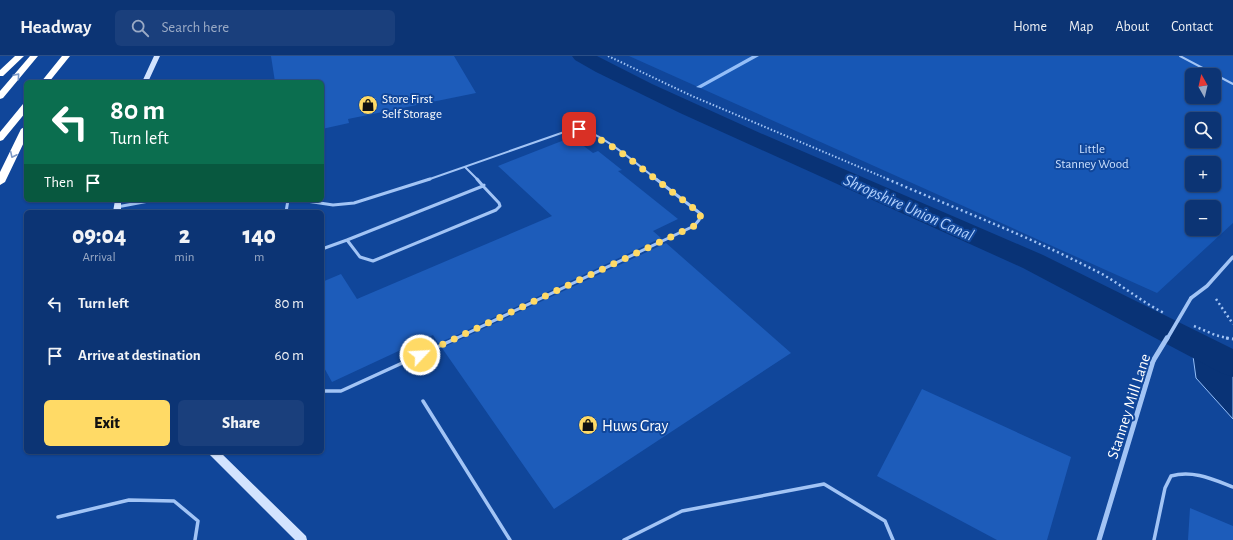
<!DOCTYPE html>
<html lang="en">
<head>
<meta charset="utf-8">
<style>
	:root { --surface:#0c3474; --page:#1a3f7c; --text:#f1f3f6; --muted:#9aaac5; --line:#2c4f86; --accent:#ffda66 }
	body { margin:0; font-family:"Alegreya Sans",sans-serif; background:var(--page); color:var(--text); height:100vh; display:flex; flex-direction:column; font-size:15px; white-space:nowrap }
	* { box-sizing:border-box; margin:0 }
	p { font-size:13px; color:var(--muted) }
	.icon { flex:none; width:22px; height:22px; fill:none; stroke:currentColor; stroke-width:2; stroke-linecap:round; stroke-linejoin:round }
	.map { position:relative; flex:1; overflow:hidden }
	.side { position:absolute; left:24px; top:154px; width:300px; height:244px; display:flex; flex-direction:column; background:var(--surface); border-radius:6px; box-shadow:0 1px 3px #0004,0 0 0 1px var(--line) }
	.side>* { flex:none }
	.hud { position:absolute; left:24px; top:24px; width:300px; height:122px; border-radius:6px; box-shadow:0 1px 3px #0004,0 0 0 1px var(--line); background:#0b6e4f; color:#fff; overflow:hidden }
	.needle { width:26px; rotate:352deg }
	.buttons { position:absolute; left:1185px; top:12px; display:grid; gap:8px }
	.buttons a { display:grid; place-items:center; width:36px; height:36px; border-radius:6px; background:var(--surface); box-shadow:0 1px 3px #0004,0 0 0 1px var(--line); font-size:20px }
	.pin { position:absolute; display:grid; place-items:center; width:34px; height:34px; color:#fff; margin:-17px; border-radius:8px; box-shadow:0 2px 6px #0006 }
	.me { position:absolute; width:44px; margin:-22px; rotate:65deg; stroke-linejoin:round; filter:drop-shadow(0 0 3px #0008) }
	.turn { display:flex; align-items:center; gap:14px; height:84px; padding:0 20px; font-size:18px }
	.turn .icon { width:52px; height:52px; stroke-width:2.5 }
	.turn b { display:block; font-size:28px; line-height:34px }
	.then { display:flex; align-items:center; height:38px; padding:0 20px; background:#0003; gap:8px; font-size:15px }
	.eta { display:flex; justify-content:space-evenly; align-items:center; height:68px; text-align:center }
	.eta b { font-size:24px; font-weight:800; line-height:28px }
	.action { display:flex; gap:8px; margin-top:auto; padding:8px 20px }
	.action a { flex:1; height:46px; border-radius:6px; background:var(--accent); color:#111; font-size:16px; font-weight:800; line-height:46px; text-align:center }
	.action a+a { background:var(--page); color:var(--text) }
	ul { padding:0; list-style:none }
	li { display:flex; align-items:center; gap:12px; height:52px; padding:0 20px }
	li div { flex:1 }
	li b { display:block; font-size:15px }
	li em { font-style:normal }
	header { display:flex; align-items:center; gap:24px; box-sizing:border-box; height:56px; padding:0 20px; background:var(--surface); border-bottom:1px solid var(--line) }
	header strong { font-size:19px }
	nav { display:flex; gap:22px; margin-inline-start:auto; font-size:14px }
	.search { width:280px; height:36px; background:var(--page); display:flex; align-items:center; gap:10px; box-sizing:border-box; padding:0 14px; border-radius:6px; color:var(--muted); font-size:15px }
	.map>svg:first-child { display:block }
	.green { fill:#1757b5; fill-rule:evenodd }
	.water { fill:#093376; stroke:#94bef8 }
	.lines { fill:none; stroke-linecap:round; stroke-linejoin:round }
	.stream { fill:#94bef8; fill-rule:evenodd }
	.canal { fill:#093376; fill-rule:evenodd }
	.building { fill:#1d5cba }
	.path-far2 { stroke:#a2c4f5; stroke-width:2; stroke-dasharray:1.5 2; stroke-linecap:butt }
	.path-far1 { stroke:#a2c4f5; stroke-width:2.5; stroke-dasharray:2 3; stroke-linecap:butt }
	.path { stroke:#a2c4f5; stroke-width:3; stroke-dasharray:2.5 3.5; stroke-linecap:butt }
	.lane-far2 { stroke:#a2c4f5; stroke-width:2 }
	.lane-far1 { stroke:#a2c4f5; stroke-width:3 }
	.lane { stroke:#a2c4f5; stroke-width:3.5 }
	.street-far1 { stroke:#a2c4f5; stroke-width:3.5 }
	.street { stroke:#a2c4f5; stroke-width:5 }
	.secondary { fill:#d2e3fe; fill-rule:evenodd }
	.highway { fill:#fff; fill-rule:evenodd }
	.street-bridge-far1 { stroke:#a2c4f5; stroke-width:3.5 }
	.street-bridge { stroke:#a2c4f5; stroke-width:5 }
	.oneway { stroke:#7c99c7 }
	.route { stroke:#ffda66; stroke-width:7; stroke-dasharray:0 12.6 }
	.labels { text-anchor:middle; stroke-width:4; stroke-linejoin:round; paint-order:stroke }
	.far-poi-label { font-size:13px; fill:#fff; stroke:#10469a; text-anchor:start }
	.far-park-label { font-size:13px; fill:#cbe0fe; stroke:#10469a }
	.street-label { font-size:16px; fill:#fff; stroke:#10469a }
	.poi-label { font-size:16px; fill:#fff; stroke:#10469a; text-anchor:start }
	.water-label { font-size:17px; font-style:italic; fill:#afcefb; stroke:#10469a }
</style>
</head>
<body>
<header>
<strong>Headway</strong>
<div class="search"><svg class="icon" aria-label="search" viewBox="0 0 24 24"><circle cx="10" cy="10" r="6"/><path d="M15 15l6 6"/></svg>Search here</div>
<nav><a>Home</a><a>Map</a><a>About</a><a>Contact</a></nav>
</header>
<div class="map">
<svg width="1233" height="484" viewBox="0 0 1233 484">
	<rect width="100%" height="100%" fill="#10469a"/>
	<path class="green" d="M629 0H1233V167L1157 237ZM1192 19H1214V41H1192ZM1192 63H1214V85H1192ZM1192 107H1214V129H1192ZM1192 151H1214V173H1192Z"/>
	<path class="water" d="M1195 290 1233 308V363L1196 322 1193 300Z"/>
	<g class="lines">
		<path class="stream" d="M752 0H759L701 32 696 31Z"/>
		<path class="canal" d="M572 0H597L652 28 760 77 1043 199 1233 293V321L1221 317 1193 302 1023 212 680 57 596 16 575 4Z"/>
	</g>
	<path class="building" d="M271 0H454L476 37 348 63 349 67 322 73V26H275Z
		M572 81 593 97 598 95 622 114 618 115 678 163 653 175 661 182 457 279 438 287 433 279 332 326 322 308V226L341 218 357 243 552 160 498 110Z
		M666 187 791 297 554 453 442 292Z
		M922 333 1071 401 1047 484H997L877 420Z
		M1190 452 1233 470V484H1188Z"/>
	<g class="lines">
		<path class="path-far2" d="M608 0 692 40 890 124"/>
		<path class="path-far1" d="M887 123C959 154 1033 182 1102 218 1123 230 1142 246 1164 257
			M1216 243 1233 268
			M1194 270 1215 279 1231 283"/>
		<path class="path" d="M1226 282 1233 283"/>
		<path class="lane-far2" d="M1180 0 1233 28
			M216 26 234 24
			M465 111 478 124
			M427 124 570 74C573 74 576 73 579 73 599 75 641 111 657 124"/>
		<path class="lane-far1" d="M477 123 483 130
			M483 130 499 147 500 150 496 154 373 205 360 201 347 184Z
			M483 130 484 129
			M300 144 333 149 354 147 430 123
			M117 151 154 144
			M286 156 288 144
			M322 193 347 184
			M455 283 694 170 699 164 701 158 656 123"/>
		<path class="lane" d="M322 335H341L457 282
			M423 345 510 484
			M58 461 129 444 174 445 198 465 195 484
			M624 484 682 455 824 428 885 465 893 484
			M1154 484 1165 432 1171 420C1193 414 1212 423 1233 431"/>
		<path class="street-far1" d="M1191 242 1207 230 1233 201"/>
		<path class="street" d="M1099 484 1153 305"/>
		<path class="secondary" d="M154 0H160L148 26H142Z
			M115 144H121V156H113Z
			M208 396H220L306 480 307 484H295L210 399Z"/>
		<path class="highway" d="M15 0H24L3 20H0V14Z
			M30 0H38L3 42 0 43V35Z
			M62 0H70L49 26H41Z
			M26 47V56L3 84 0 85V76L23 48Z
			M26 70V82L5 126 0 129V116L21 73Z"/>
		<path class="street-bridge-far1" d="M1167 283 1191 242"/>
		<path class="street-bridge" d="M1153 305 1167 282"/>
	</g>
	<defs><path id="oneway-chevron" d="M-2-3.5L2.5 0L-2 3.5" fill="none" stroke-width="1.6" stroke-linecap="round" stroke-linejoin="round"/></defs>
	<g class="oneway">
		<use href="#oneway-chevron" transform="translate(17 20) rotate(-49)"/>
		<use href="#oneway-chevron" transform="translate(13 99) rotate(116)"/>
	</g>
	<g class="lines">
		<path class="route" d="M420 299 694 170 699 164 701 158 618 94 586 75 579 73"/>
	</g>
	<defs>
		<g id="shop-disc" transform="scale(1)"><circle r="9.5" fill="#ffda66" stroke="#10469a"/><path d="M-5-2.5h2.3a2.7 3.5 0 0 1 5.4 0H5L5.5 6h-11ZM-1.5-2.5h3a1.5 2.3 0 0 0-3 0Z" fill="#111"/></g>
	</defs>
	<g fill-rule="evenodd">
		<use href="#shop-disc" x="368" y="49"/>
		<use href="#shop-disc" x="588" y="369"/>
	</g>
	<g class="labels">
		<g class="far-poi-label">
			<text x="382" y="47">Store First<tspan x="382" dy="15">Self Storage</tspan></text>
		</g>
		<g class="far-park-label">
			<text x="1092" y="97">Little<tspan x="1092" dy="15">Stanney Wood</tspan></text>
		</g>
		<g class="street-label">
			<text transform="translate(1128 350) rotate(-72)" y="6">Stanney Mill Lane</text>
		</g>
		<g class="poi-label">
			<text x="602" y="375">Huws Gray</text>
		</g>
		<g class="water-label">
			<text transform="translate(909 151) rotate(24)" y="6">Shropshire Union Canal</text>
		</g>
	</g>
</svg>
<div class="buttons">
<a><svg class="needle" viewBox="-14 -14 28 28"><path d="M0-13l5 13h-10z" fill="#e53935"/><path d="M0 13l5-13h-10z" fill="#9aaac5"/></svg></a>
<a><svg class="icon" aria-label="search" viewBox="0 0 24 24"><circle cx="10" cy="10" r="6"/><path d="M15 15l6 6"/></svg></a>
<a>+</a>
<a>−</a>
</div>
<div class="pin" style="left:579px;top:73px;background:#d93025"><svg class="icon" aria-label="arrive" viewBox="0 0 24 24"><path d="M6 21V4h12l-3 4 3 4H6"/></svg></div>
<svg class="me" style="left:420px;top:299px" viewBox="-20 -20 40 40"><circle r="17" fill="#ffda66" stroke="#fff" stroke-width="3"/><path d="M0-11L8 9 0 5-8 9z" fill="#fff"/></svg>
<div class="hud">
<div class="turn"><svg class="icon" aria-label="left" viewBox="0 0 24 24"><path d="M17 20v-9H6M10 6l-5 5 5 5"/></svg><div><b>80 m</b>Turn left</div></div>
<div class="then">Then<svg class="icon" aria-label="arrive" viewBox="0 0 24 24"><path d="M6 21V4h12l-3 4 3 4H6"/></svg></div>
</div>
<section class="side">
<div class="eta">
<div><b>09:04</b><p>Arrival</p></div>
<div><b>2</b><p>min</p></div>
<div><b>140</b><p>m</p></div>
</div>
<ul>
<li><svg class="icon" aria-label="left" viewBox="0 0 24 24"><path d="M17 20v-9H6M10 6l-5 5 5 5"/></svg><div><b>Turn left</b></div><em>80 m</em></li>
<li><svg class="icon" aria-label="arrive" viewBox="0 0 24 24"><path d="M6 21V4h12l-3 4 3 4H6"/></svg><div><b>Arrive at destination</b></div><em>60 m</em></li>
</ul>
<div class="action"><a>Exit</a><a>Share</a></div>
</section>
</div>
</body>
</html>
